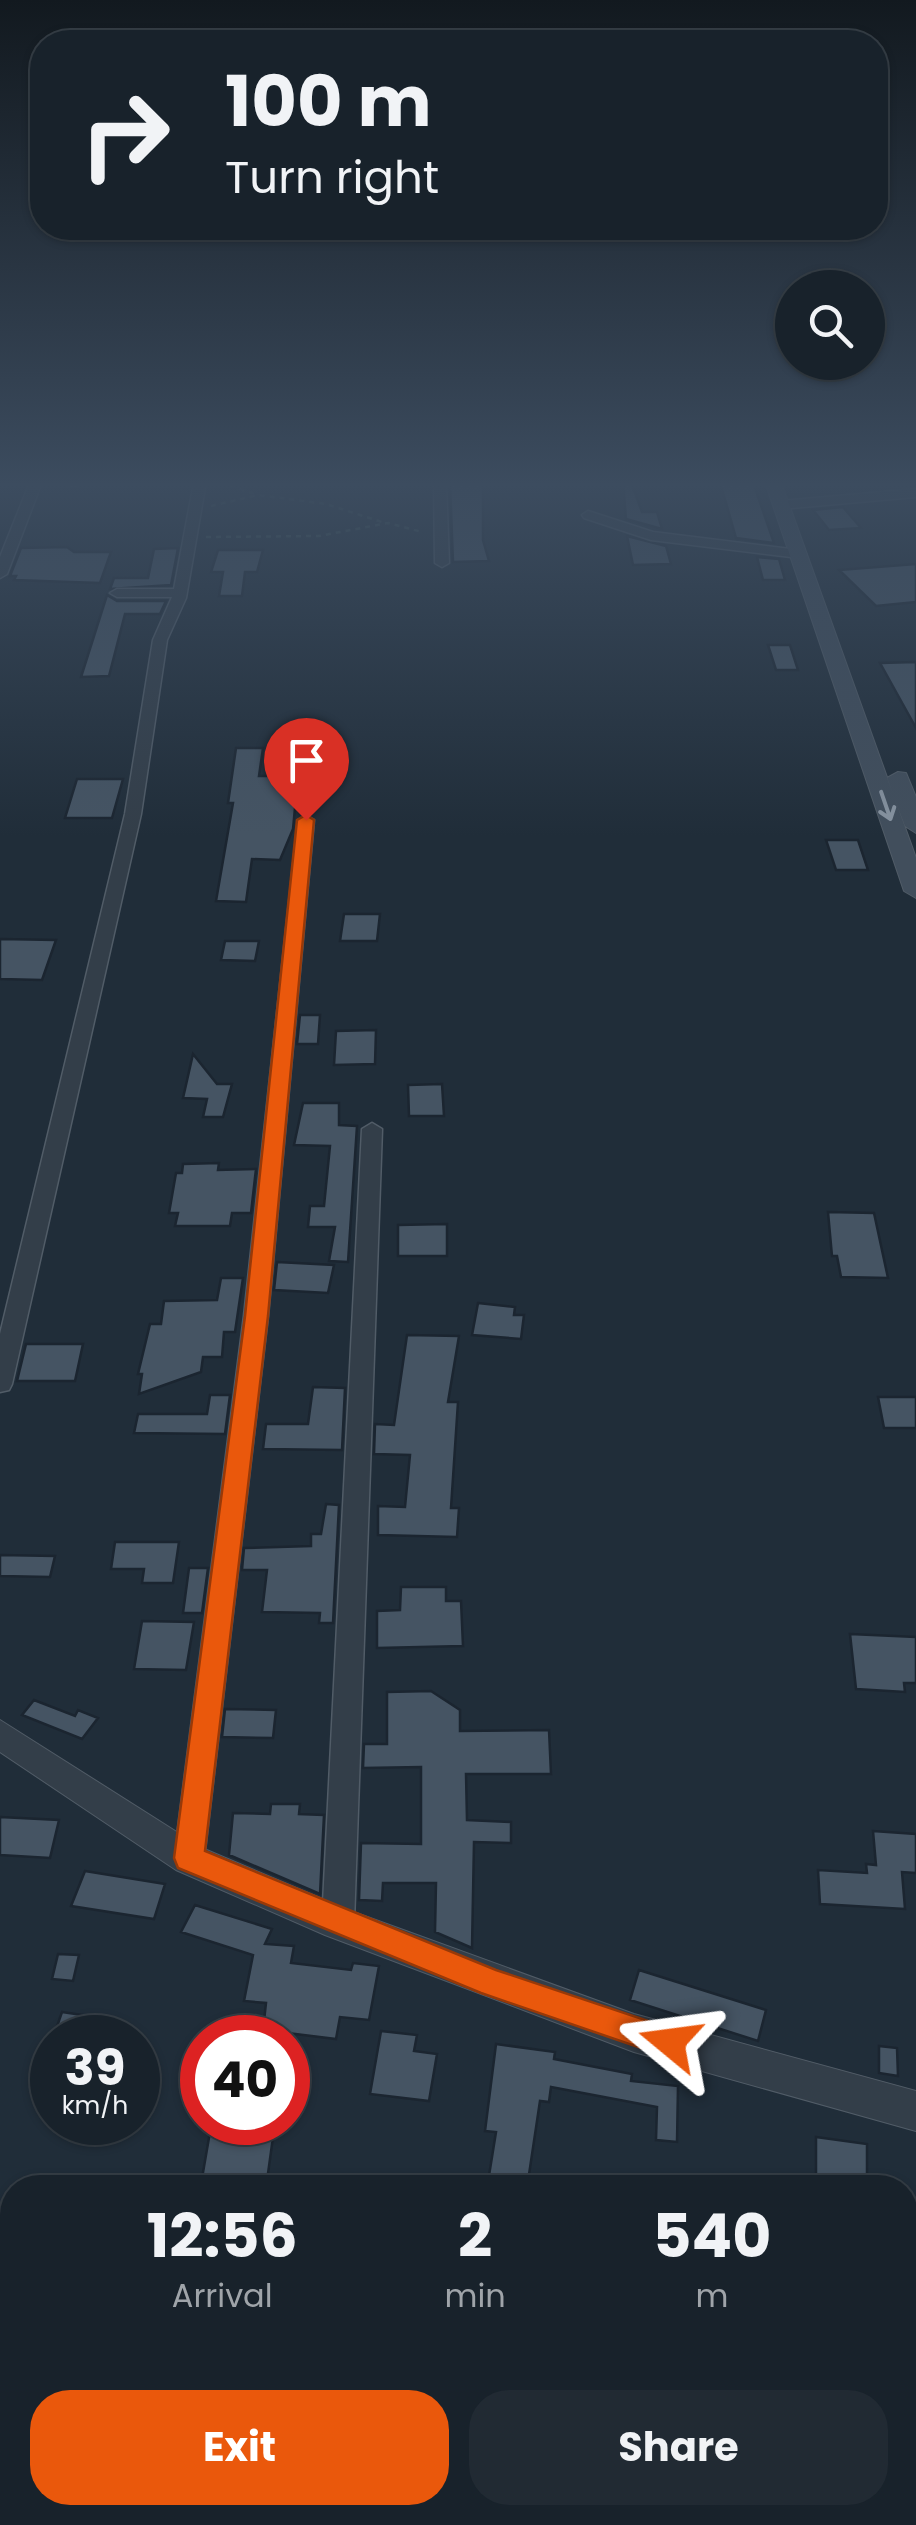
<!DOCTYPE html>
<html lang="en">
<head>
<meta charset="utf-8">
<style>
	:root { --surface:#18222b; --page:#212a33; --text:#f1f3f6; --muted:#9fa4a9; --line:#363f47; --accent:#ea580c }
	body { margin:0; font-family:Poppins,sans-serif; background:var(--page); color:var(--text); height:100vh; display:flex; flex-direction:column; font-size:38px; white-space:nowrap }
	* { box-sizing:border-box; margin:0 }
	p { font-size:32px; color:var(--muted) }
	.icon { flex:none; width:55px; height:55px; fill:none; stroke:currentColor; stroke-width:2; stroke-linecap:round; stroke-linejoin:round }
	.map { position:relative; flex:1; overflow:hidden }
	.sheet { position:absolute; left:0px; top:2175px; width:918px; height:350px; display:flex; flex-direction:column; background:var(--surface); border-radius:40px 40px 0 0; box-shadow:0 2px 8px #0004,0 0 0 2px var(--line) }
	.sheet>* { flex:none }
	.top-card { position:absolute; left:30px; top:30px; width:858px; height:210px; border-radius:40px; box-shadow:0 2px 8px #0004,0 0 0 2px var(--line); background:#18222b; color:var(--text); overflow:hidden }
	.controls { position:absolute; left:775px; top:270px; display:grid; gap:20px }
	.controls a { display:grid; place-items:center; width:110px; height:110px; border-radius:50%; background:var(--surface); box-shadow:0 2px 8px #0004,0 0 0 2px var(--line); font-size:50px }
	.speed { position:absolute; left:30px; top:2015px; display:flex; gap:20px; font-size:50px; font-weight:700; text-align:center }
	.speed>* { display:grid; place-content:center; width:130px; height:130px; border-radius:50%; background:var(--surface); box-shadow:0 2px 8px #0004,0 0 0 2px var(--line); line-height:1 }
	.speed small { font-size:25px; font-weight:400 }
	.speed .limit { border:15px solid #d22; background:#fff; color:#111 }
	.pin { position:absolute; display:grid; place-items:center; width:85px; height:85px; color:#fff; margin:-102px -42px; border-radius:50% 50% 50% 0; rotate:-45deg; box-shadow:0 0 10px #0007 }
	.pin .icon { rotate:45deg }
	.me { position:absolute; width:110px; margin:-55px; rotate:286deg; stroke-linejoin:round; filter:drop-shadow(0 0 8px #0008) }
	.turn { display:flex; align-items:center; gap:35px; height:210px; padding:0 30px; font-size:45px }
	.turn .icon { width:130px; height:130px; stroke-width:2.5 }
	.turn b { display:block; font-size:70px; line-height:85px }
	.eta { display:flex; justify-content:space-evenly; align-items:center; height:170px; text-align:center }
	.eta b { font-size:60px; font-weight:700; line-height:70px }
	.action { display:flex; gap:20px; margin-top:auto; padding:20px 30px }
	.action a { flex:1; height:115px; border-radius:40px; background:var(--accent); color:#fff; font-size:40px; font-weight:700; line-height:115px; text-align:center }
	.action a+a { background:var(--page); color:var(--text) }
	.map>svg:first-child { display:block }
	.building { fill:#455463; stroke:#1b2530; stroke-width:2.5 }
	.lines { fill:none; stroke-linecap:round; stroke-linejoin:round }
	.minor-casing { stroke:#515c67; stroke-width:3 }
	.tertiary-casing { stroke:#515c67; stroke-width:2 }
	.secondary-casing { stroke:#515c67; stroke-width:2 }
	.path { stroke:#3f5657; stroke-width:2.5; stroke-dasharray:5 5; stroke-linecap:butt }
	.minor { fill:#333e49; fill-rule:evenodd }
	.tertiary { fill:#333e49; fill-rule:evenodd }
	.secondary { fill:#414e5c; fill-rule:evenodd }
	.oneway { stroke:#8894a1 }
	.route { fill:#ea580c; stroke:#983908; stroke-width:2.5 }
</style>
</head>
<body>
<div class="map">
<svg width="916" height="2525" viewBox="0 0 916 2525">
	<rect width="100%" height="100%" fill="#202d39"/>
	<path class="building" d="M450 482 483 483V540L489 561 453 562Z
		M623 482H631L642 512H657L662 529 626 519Z
		M720 482H753L774 543 736 538Z
		M843 507 861 528 829 530 813 510Z
		M627 536 666 546 671 564 633 565Z
		M67 547 74 552H111L100 583 14 580 16 576H10L21 548Z
		M178 548 171 585 110 589 114 578H148L154 549Z
		M218 550H263L257 572H245L242 596H219L223 572H211Z
		M757 557 779 559 785 580H763Z
		M916 564V602L876 606 839 570Z
		M107 595 117 601H166L160 614H125L109 676 81 677Z
		M768 645H790L798 670H776Z
		M916 662V728L880 663Z
		M236 748H263L259 776H298L293 829 280 860 252 859 246 902 216 901 233 803H228Z
		M77 779H123L112 818H65Z
		M826 840H858L868 870H836Z
		M344 914H380L377 941H340Z
		M0 939 56 940 42 980 0 979Z
		M225 941H259L255 961 221 960Z
		M300 1015H320L318 1044H297Z
		M376 1030 375 1064 334 1065 336 1031Z
		M193 1054 217 1084H232L223 1117H203L207 1099 183 1098Z
		M442 1084 444 1116H409L408 1085Z
		M303 1103H339V1125L357 1126 348 1262 329 1261 335 1227H308L310 1206H324L330 1146 294 1145Z
		M219 1163 218 1170 256 1169 251 1213H232L230 1226H175L178 1213H169L176 1173H182L183 1164Z
		M828 1212 874 1213 888 1278 841 1277 837 1256H832Z
		M447 1224V1256H398V1225Z
		M277 1262 334 1265 328 1293 274 1290Z
		M221 1278H243L235 1332H224L222 1357H203L201 1372 139 1394 142 1374H138L150 1324H161L164 1301 217 1300Z
		M478 1303 515 1307 514 1315H524L521 1339 472 1335Z
		M407 1335 459 1336 448 1402H458L451 1508H459L457 1537 378 1535V1506L405 1507 410 1455 374 1454 375 1424 394 1425Z
		M26 1344H83L75 1381H17Z
		M313 1387 345 1388 342 1450 263 1449 266 1424H308Z
		M210 1395H230L225 1434 134 1433 138 1414H207Z
		M878 1397H916V1428H884Z
		M326 1504 339 1505 333 1623H319L320 1613 262 1612 267 1570H242L244 1548 311 1546V1534H321Z
		M115 1542H179L173 1583H142L144 1569H111Z
		M0 1555 55 1556 50 1577 0 1576Z
		M189 1568H208L202 1613H183Z
		M401 1587H446V1601H461L463 1646 377 1648V1611L400 1610Z
		M142 1621 194 1622 186 1670 134 1669Z
		M850 1634 916 1637V1683H904L905 1692 856 1689Z
		M431 1691 460 1710V1731L549 1730 551 1774H466L467 1820 511 1822V1843L474 1842 472 1948 435 1932 436 1883H383L382 1901 359 1900 361 1843 421 1844V1767L363 1768 364 1744H387V1692Z
		M34 1700 75 1716 78 1710 98 1718 82 1739 22 1715Z
		M225 1709 276 1710 273 1738 222 1737Z
		M271 1804H300L299 1814 324 1815 320 1894 229 1855 233 1813 270 1814Z
		M0 1817 59 1820 50 1858 0 1855Z
		M873 1831 916 1834V1873L902 1872 905 1909 820 1904 818 1870 867 1873 866 1864 876 1865Z
		M85 1871 165 1884 154 1919 71 1906Z
		M195 1905 272 1929 265 1944 294 1946 291 1963 351 1970 353 1963 379 1966 369 2020 340 2017 336 2039 263 2030 266 2003 244 2001 253 1955 181 1932Z
		M58 1954 79 1955 73 1981 52 1979Z
		M639 1970 766 2010 758 2041 630 2000Z
		M62 2012 116 2020 110 2038H53Z
		M381 2031 417 2035 414 2051 437 2054 429 2101 370 2094Z
		M496 2044 555 2052 554 2059 632 2074 631 2081 678 2086 677 2142 656 2140 657 2107 551 2087 549 2102 540 2101 527 2188H487L496 2132 485 2131Z
		M879 2046 897 2048 898 2076 879 2073Z
		M211 2126 274 2130 266 2188 201 2184Z
		M816 2137 867 2144V2188H816Z"/>
	<g class="lines">
		<g class="minor-casing">
			<path id="minor" d="M30 482H42L7 574 0 578V557Z
				M43 482H83L77 486Z
				M194 482H206L186 598 167 640 141 814 12 1384 9 1390 0 1392V1334L125 814 153 640 172 597H117L110 593 117 589H174Z
				M434 482H446L449 563 442 567 435 563Z
				M916 489V497L781 509 775 505 781 501Z
				M588 511 653 532 799 550 806 554 799 558 651 540 584 518 582 515Z
				M306 815 314 820 268 1316 204 1859 200 1868 189 1872 178 1868 174 1859 244 1316 298 820Z
				M372 1123 382 1129 354 1923 349 1933 338 1937 327 1933 322 1923 362 1129Z"/>
		</g>
		<g class="tertiary-casing">
			<path id="tertiary" d="M0 1720 202 1848 351 1911 634 2014 916 2091V2131L634 2052 325 1935 176 1870 0 1752Z"/>
		</g>
		<g class="secondary-casing">
			<path id="secondary" d="M765 482H781L916 858V898L904 891Z
				M898 772 906 773 916 797V833L905 826 887 778Z"/>
		</g>
		<path class="path" d="M221 482 255 494
			M211 506 258 495 326 504 385 523
			M206 537 319 536 388 523 422 532"/>
		<use href="#minor" class="minor"/>
		<use href="#tertiary" class="tertiary"/>
		<use href="#secondary" class="secondary"/>
	</g>
	<defs><path id="oneway-shaft" d="M-6 0H5M1.5-3L5.5 0L1.5 3" fill="none" stroke-width="1.6" stroke-linecap="round" stroke-linejoin="round" transform="scale(2.5)"/></defs>
	<use class="oneway" href="#oneway-shaft" transform="translate(886 806) rotate(71)"/>
	<linearGradient id="sky" x2="0" y2="1"><stop stop-color="#12191f"/><stop offset="0.58" stop-color="#3c4c5f"/><stop offset="1" stop-color="#3c4c5f" stop-opacity="0"/></linearGradient>
	<rect width="916" height="836" fill="url(#sky)"/>
	<path class="route" d="M306 815 314 820 268 1316 205 1851 496 1970 681 2032 686 2042 681 2053 670 2058 481 1993 178 1868 174 1858 245 1316 297 820Z"/>
</svg>
<div class="controls">
<a><svg class="icon" aria-label="search" viewBox="0 0 24 24"><circle cx="10" cy="10" r="6"/><path d="M15 15l6 6"/></svg></a>
</div>
<div class="speed"><div>39<small>km/h</small></div><div class="limit">40</div></div>
<div class="pin" style="left:306px;top:820px;background:#d93025"><svg class="icon" aria-label="arrive" viewBox="0 0 24 24"><path d="M6 21V4h12l-3 4 3 4H6"/></svg></div>
<svg class="me" style="left:670px;top:2042px" viewBox="-20 -20 40 40"><path d="M0-17L14 15 0 8-14 15z" fill="#ea580c" stroke="#fff" stroke-width="4"/></svg>
<div class="top-card">
<div class="turn"><svg class="icon" aria-label="right" viewBox="0 0 24 24"><path d="M7 20v-9h11M14 6l5 5-5 5"/></svg><div><b>100 m</b>Turn right</div></div>
</div>
<section class="sheet">
<div class="eta">
<div><b>12:56</b><p>Arrival</p></div>
<div><b>2</b><p>min</p></div>
<div><b>540</b><p>m</p></div>
</div>
<div class="action"><a>Exit</a><a>Share</a></div>
</section>
</div>
</body>
</html>
